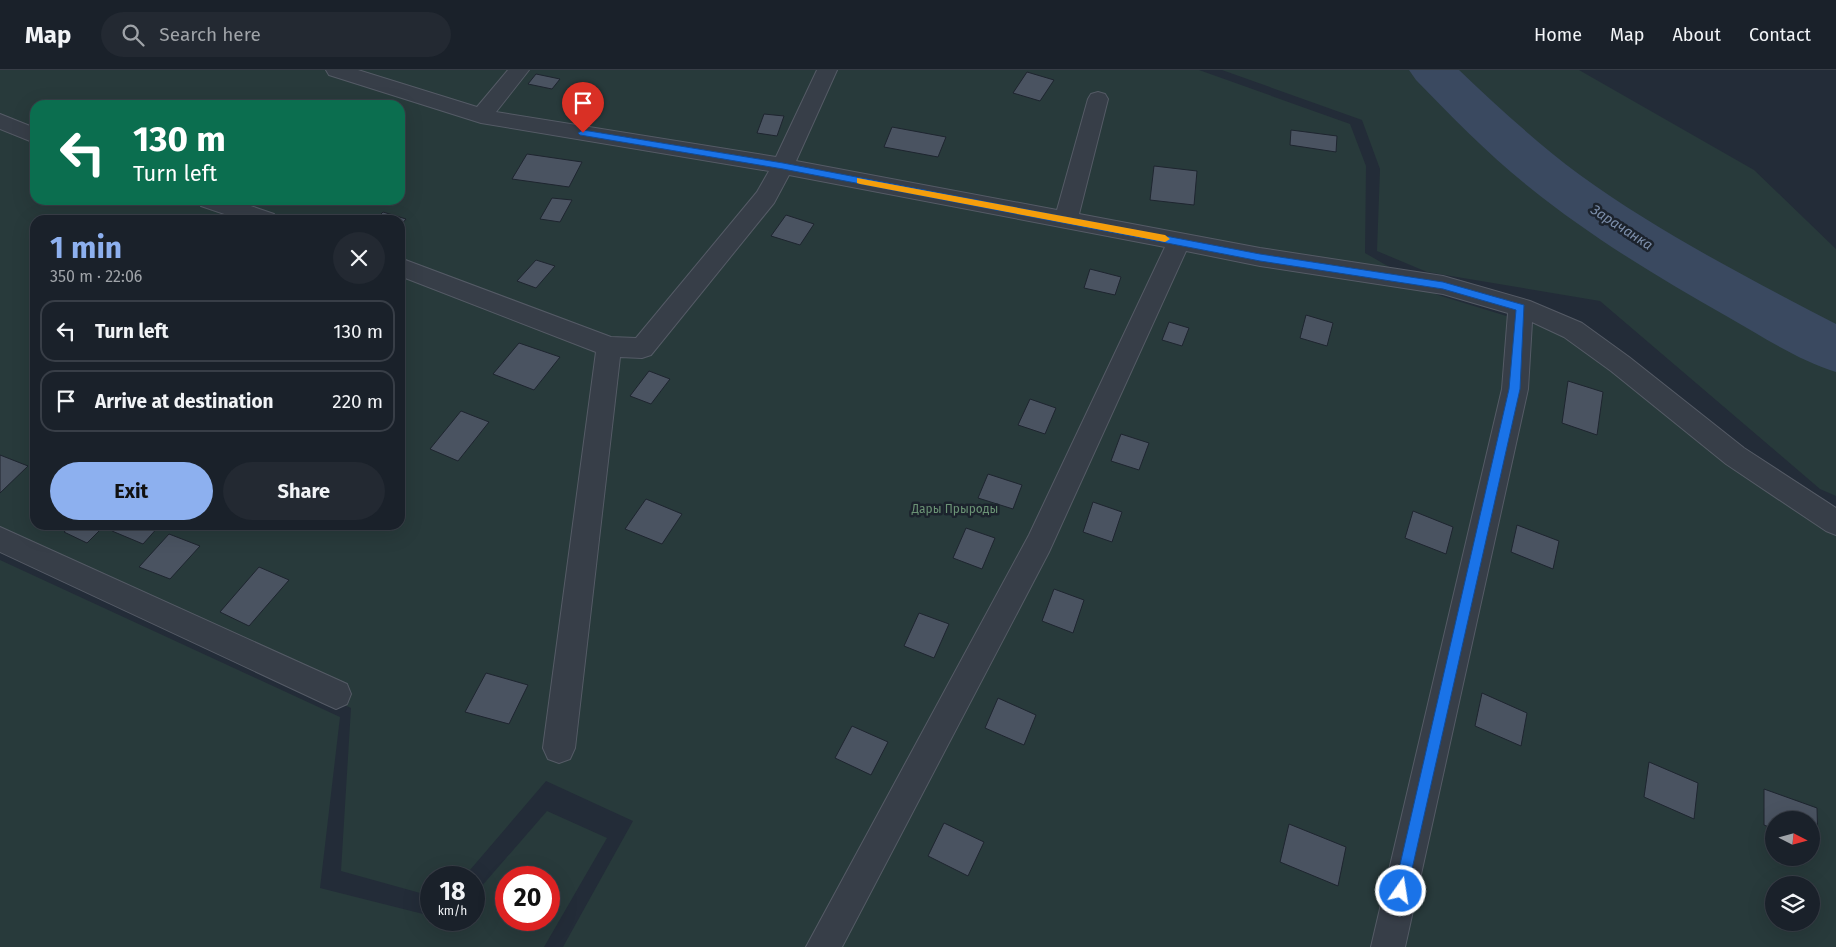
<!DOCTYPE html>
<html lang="en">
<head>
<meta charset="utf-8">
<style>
	:root { --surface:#1a212a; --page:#232932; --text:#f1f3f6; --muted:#9fa3a8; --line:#383e47; --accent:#8db0ef }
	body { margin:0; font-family:"Fira Sans",sans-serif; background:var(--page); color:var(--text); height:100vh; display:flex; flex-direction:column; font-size:19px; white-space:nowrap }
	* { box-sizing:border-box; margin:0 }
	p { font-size:16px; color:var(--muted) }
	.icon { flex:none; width:28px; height:28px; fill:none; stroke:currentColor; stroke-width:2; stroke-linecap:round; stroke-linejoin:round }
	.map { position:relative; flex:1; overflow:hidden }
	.details { position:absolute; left:30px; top:145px; width:375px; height:315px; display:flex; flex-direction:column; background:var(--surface); border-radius:15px; box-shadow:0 5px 20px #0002,0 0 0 1px var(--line) }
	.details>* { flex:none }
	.guide { position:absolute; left:30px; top:30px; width:375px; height:105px; border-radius:15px; box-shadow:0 5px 20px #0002,0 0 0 1px var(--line); background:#0b6e4f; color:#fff; overflow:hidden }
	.needle { width:32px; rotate:96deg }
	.controls { position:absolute; left:1765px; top:741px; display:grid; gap:10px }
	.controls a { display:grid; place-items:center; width:55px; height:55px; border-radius:50%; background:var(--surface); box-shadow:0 5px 20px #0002,0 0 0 1px var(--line); font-size:25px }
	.speed { position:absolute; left:420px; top:796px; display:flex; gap:10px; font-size:25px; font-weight:700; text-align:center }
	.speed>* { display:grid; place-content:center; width:65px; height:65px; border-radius:50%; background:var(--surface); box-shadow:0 5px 20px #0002,0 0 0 1px var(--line); line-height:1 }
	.speed small { font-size:12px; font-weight:400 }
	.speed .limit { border:8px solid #d22; background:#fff; color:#111 }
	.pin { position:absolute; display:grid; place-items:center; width:42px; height:42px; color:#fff; margin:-51px -21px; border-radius:50% 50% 50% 0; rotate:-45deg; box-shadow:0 0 5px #0007 }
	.pin .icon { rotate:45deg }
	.me { position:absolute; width:55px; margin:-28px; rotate:13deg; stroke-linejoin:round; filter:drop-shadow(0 0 4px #0008) }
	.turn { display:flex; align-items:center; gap:18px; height:105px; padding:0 20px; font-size:22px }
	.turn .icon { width:65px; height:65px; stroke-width:2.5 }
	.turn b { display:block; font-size:35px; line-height:42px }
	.round { display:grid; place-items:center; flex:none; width:52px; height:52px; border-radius:26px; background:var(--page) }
	.overview { display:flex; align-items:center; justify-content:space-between; height:85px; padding:0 20px }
	h1 { font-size:30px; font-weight:700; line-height:38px; color:var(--accent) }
	.button { display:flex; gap:10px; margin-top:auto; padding:10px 20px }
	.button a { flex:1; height:58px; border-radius:30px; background:var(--accent); color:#111; font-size:20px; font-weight:700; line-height:58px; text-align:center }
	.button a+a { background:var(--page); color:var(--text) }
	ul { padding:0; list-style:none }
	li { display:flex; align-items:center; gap:15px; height:62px; margin:0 10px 8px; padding:0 10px; border:2px solid var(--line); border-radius:15px }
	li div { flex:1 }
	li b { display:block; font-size:19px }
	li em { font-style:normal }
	header { display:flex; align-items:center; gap:30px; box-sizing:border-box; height:70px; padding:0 25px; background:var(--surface); border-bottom:1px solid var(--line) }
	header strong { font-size:24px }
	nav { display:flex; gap:28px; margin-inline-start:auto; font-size:18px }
	.search { width:350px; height:45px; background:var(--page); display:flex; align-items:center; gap:12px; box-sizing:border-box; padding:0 18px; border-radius:28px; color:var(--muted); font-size:19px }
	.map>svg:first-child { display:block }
	.green { fill:#283a3b; fill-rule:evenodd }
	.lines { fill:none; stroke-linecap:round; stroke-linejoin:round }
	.river { fill:#3a4960; fill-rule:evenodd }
	.building { fill:#4a5361; stroke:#1e252f }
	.minor-casing { stroke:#555b66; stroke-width:2 }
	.minor { fill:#373e48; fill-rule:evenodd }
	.route { fill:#1a73e8; stroke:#114b97 }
	.slow { fill:#f59e0b }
	.labels { text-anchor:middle; stroke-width:5; stroke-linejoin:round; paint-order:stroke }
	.park-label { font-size:12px; fill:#6b9375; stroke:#1c232d }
	.water-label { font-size:14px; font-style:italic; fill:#7c8eaa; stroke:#1c232d }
</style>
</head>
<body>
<header>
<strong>Map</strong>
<div class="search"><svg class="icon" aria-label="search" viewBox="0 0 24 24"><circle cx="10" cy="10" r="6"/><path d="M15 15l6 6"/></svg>Search here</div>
<nav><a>Home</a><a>Map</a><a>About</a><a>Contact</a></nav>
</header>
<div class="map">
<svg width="1836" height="877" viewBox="0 0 1836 877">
	<rect width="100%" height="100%" fill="#232c38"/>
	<path class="green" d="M0 0H1199L1350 54 1366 96 1365 183 1438 225 1562 263 1836 447V877H563L633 751 546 711 464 807 431 808V826L341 801 351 638 0 477ZM35 35H400V130H35ZM35 150H400V455H35ZM1774 750H1811V788H1774ZM1774 815H1811V852H1774Z
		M1222 0H1579L1754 100 1836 179V426L1820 419 1600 231 1427 202 1377 181 1380 99 1362 50Z
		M0 490 340 647 320 818 431 846V850H474V825L547 741 607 768 544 877H0ZM506 808H549V850H506Z"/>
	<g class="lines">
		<path class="river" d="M1409 0H1459C1498 37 1537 73 1580 105 1660 163 1748 208 1836 254V302C1798 290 1763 267 1728 247 1659 208 1591 167 1529 117 1488 84 1452 47 1416 10Z"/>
	</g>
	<path class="building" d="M1027 2 1054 10 1040 31 1013 23Z
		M536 4 560 9 552 19 528 14Z
		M764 44 784 46 777 66 757 63Z
		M892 57 946 67 938 87 884 77Z
		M1291 60 1337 66 1336 82 1290 75Z
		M527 84 582 92 569 117 512 109Z
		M1154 96 1197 101 1194 135 1150 130Z
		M552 128 572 130 560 152 540 149Z
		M383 142 406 149 400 156V150H375Z
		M786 145 814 154 800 175 771 166Z
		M536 190 555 196 536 218 517 211Z
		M1090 199 1121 207 1115 225 1084 218Z
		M1306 245 1333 253 1327 276 1300 268Z
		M1169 252 1189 258 1182 276 1162 270Z
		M519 273 560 287 534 320 493 304Z
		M649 301 670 309 651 334 630 326Z
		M1568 311 1603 322 1597 365 1562 353Z
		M1030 329 1056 338 1045 364 1018 355Z
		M461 341 489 352 458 391 430 379Z
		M1121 364 1149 373 1139 400 1111 391Z
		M0 385 28 396 0 423Z
		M988 404 1022 415 1013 439 978 428Z
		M646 429 682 444 662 474 625 459Z
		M1093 432 1122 442 1112 472 1083 462Z
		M1413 441 1453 457 1446 484 1405 468Z
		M72 455H105L87 473 64 462Z
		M118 455H160L143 474 112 461Z
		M1517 455 1559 471 1553 499 1511 482Z
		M966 458 995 468 982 499 953 488Z
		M169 464 200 476 170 509 139 497Z
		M259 497 289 510 249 556 220 542Z
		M1054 519 1084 530 1073 563 1042 551Z
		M919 543 949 554 934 588 904 576Z
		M486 603 528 615 509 654 465 642Z
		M1482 623 1527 643 1521 676 1475 656Z
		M998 628 1036 645 1024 675 985 658Z
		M852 656 888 672 871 705 835 688Z
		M1649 692 1698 713 1694 749 1644 727Z
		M1764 719 1817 738 1818 775 1811 773V750H1774V759L1764 755Z
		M944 753 984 772 968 806 928 786Z
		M1289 754 1346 777 1338 816 1280 792Z"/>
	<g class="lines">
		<g class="minor-casing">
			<path id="minor" d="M326 0H358L477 37 508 0H529L496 42 776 87 817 0H837L796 91 1057 140 1088 29 1091 24 1098 22 1105 24 1108 29 1079 144 1260 178 1443 206 1530 231 1582 253 1629 287 1744 378 1836 438V465L1826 461 1726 394 1611 301 1564 267 1532 252 1528 319 1405 877H1371L1502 319 1508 243 1443 224 1260 196 1186 181 1049 482 842 877H806L1029 465 1165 177 789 105 774 133 651 285 642 288 620 287 575 678 570 689 559 693 548 689 543 678 596 282 400 206V188L611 267 636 268 757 122 769 101 481 53 329 5Z
				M0 44 35 58V73L0 59Z
				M198 130H233L274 144 277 150H242L201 136Z
				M0 457 347 614 351 624 347 634 336 639 325 634 0 482Z"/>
		</g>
		<use href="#minor" class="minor"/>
	</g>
	<path class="route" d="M583 60 783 93 1260 184 1443 212 1524 235 1520 319 1406 826 1401 828 1396 826 1394 821 1509 319 1516 240 1443 219 1260 191 783 99 580 65 578 63Z"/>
	<path class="slow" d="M857 108 1165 165 1170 169 1165 172 860 114 857 113Z"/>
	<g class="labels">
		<g class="park-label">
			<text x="955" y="443">Дары Прыроды</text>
		</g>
		<g class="water-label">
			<text transform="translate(1622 157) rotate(33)" y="5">Зарачанка</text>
		</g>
	</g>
</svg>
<div class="controls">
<a><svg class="needle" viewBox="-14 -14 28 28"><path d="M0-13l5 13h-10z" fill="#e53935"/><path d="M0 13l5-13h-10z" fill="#9fa3a8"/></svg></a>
<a><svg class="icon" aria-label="layers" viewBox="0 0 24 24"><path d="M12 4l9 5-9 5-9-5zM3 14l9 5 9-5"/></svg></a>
</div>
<div class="speed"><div>18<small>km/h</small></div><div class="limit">20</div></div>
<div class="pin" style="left:583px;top:63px;background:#d93025"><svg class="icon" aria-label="arrive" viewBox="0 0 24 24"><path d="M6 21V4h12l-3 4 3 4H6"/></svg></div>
<svg class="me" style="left:1401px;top:821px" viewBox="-20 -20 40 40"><circle r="17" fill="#1a73e8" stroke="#fff" stroke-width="3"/><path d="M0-11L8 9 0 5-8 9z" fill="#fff"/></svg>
<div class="guide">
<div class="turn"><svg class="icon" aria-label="left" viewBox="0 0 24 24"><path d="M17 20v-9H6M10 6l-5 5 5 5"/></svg><div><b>130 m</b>Turn left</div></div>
</div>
<section class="details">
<div class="overview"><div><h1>1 min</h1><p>350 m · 22:06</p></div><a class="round"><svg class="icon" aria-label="close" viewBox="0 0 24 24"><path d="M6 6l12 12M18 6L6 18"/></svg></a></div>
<ul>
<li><svg class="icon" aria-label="left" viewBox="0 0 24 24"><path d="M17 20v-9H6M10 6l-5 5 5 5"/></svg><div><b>Turn left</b></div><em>130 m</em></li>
<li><svg class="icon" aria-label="arrive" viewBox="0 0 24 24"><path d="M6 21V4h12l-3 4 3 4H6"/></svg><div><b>Arrive at destination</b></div><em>220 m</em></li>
</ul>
<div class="button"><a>Exit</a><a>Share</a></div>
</section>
</div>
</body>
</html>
